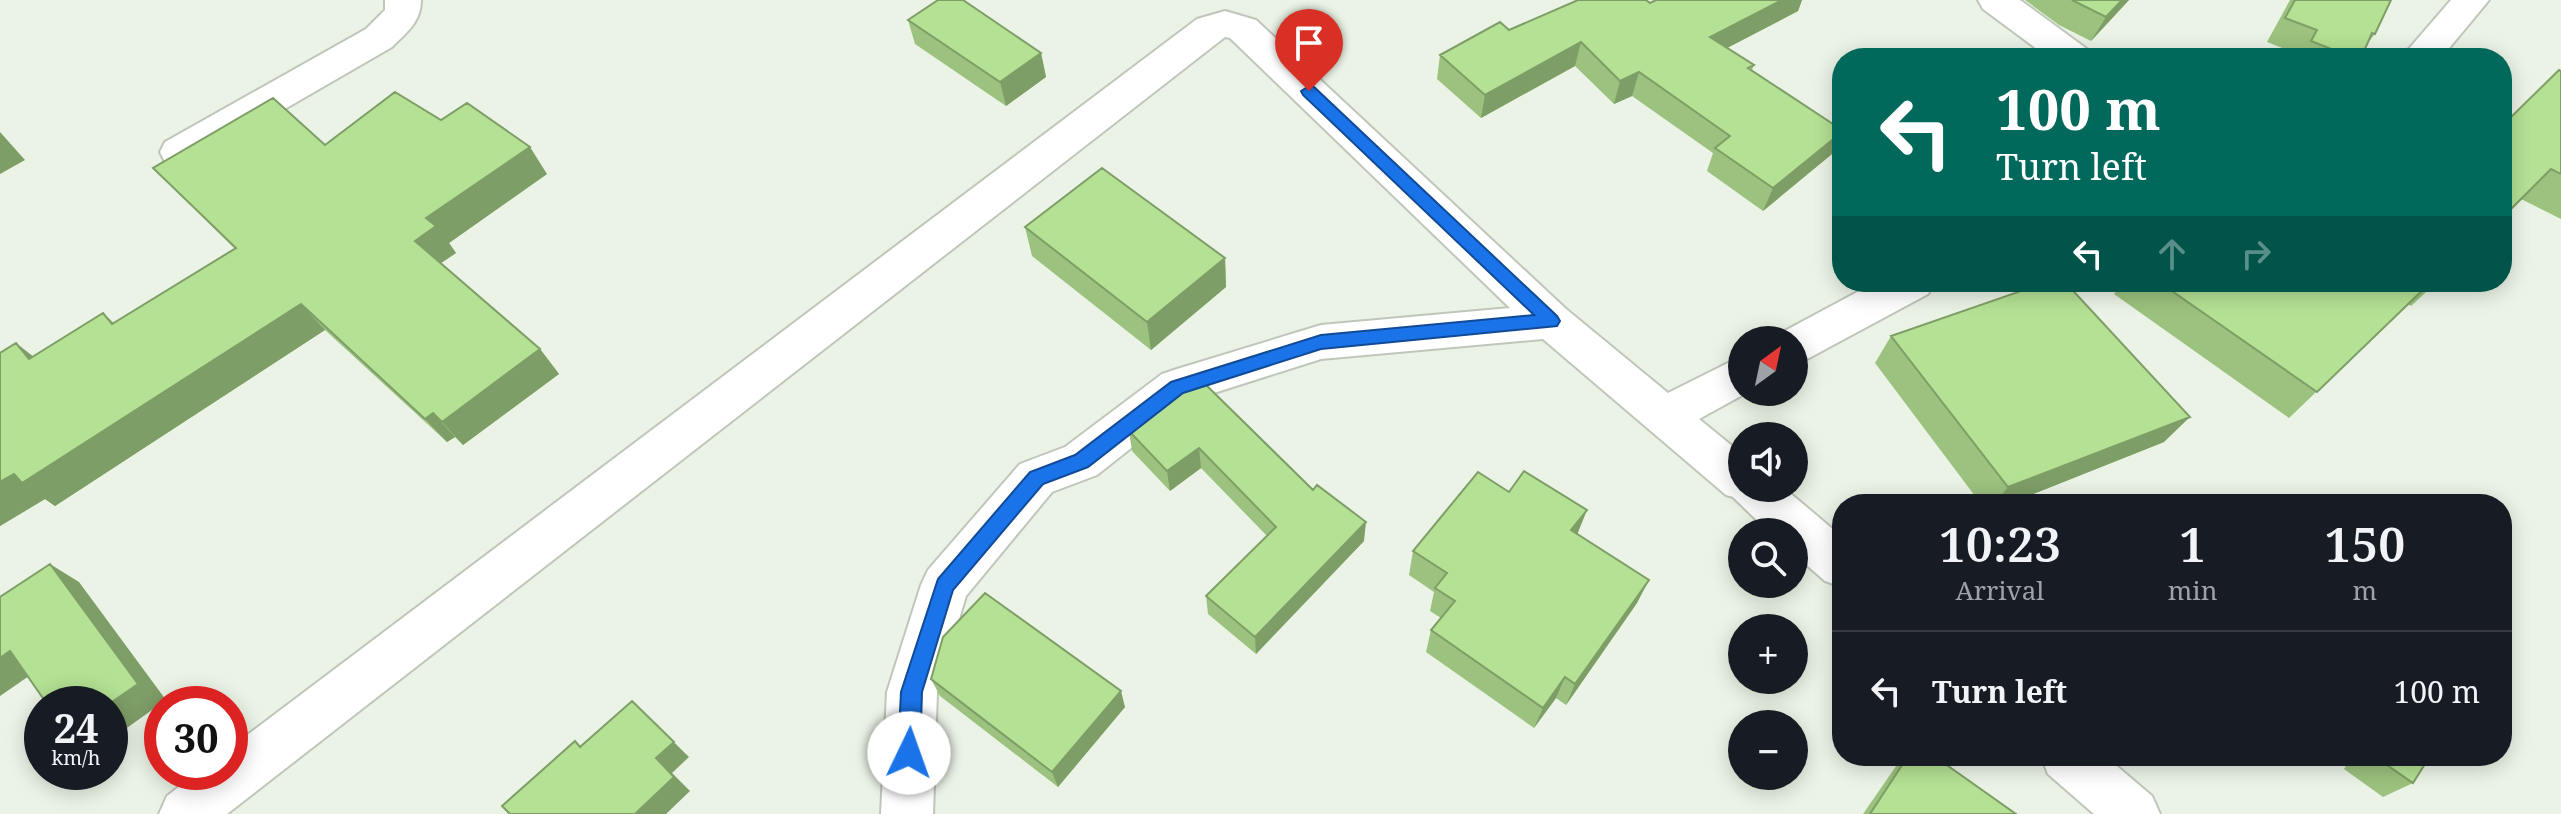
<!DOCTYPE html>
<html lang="en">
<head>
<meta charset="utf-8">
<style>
	:root { --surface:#171b24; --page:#242831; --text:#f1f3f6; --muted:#9ea1a6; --line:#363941 }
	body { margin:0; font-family:"Noto Serif",serif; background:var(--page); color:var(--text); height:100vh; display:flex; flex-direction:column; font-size:30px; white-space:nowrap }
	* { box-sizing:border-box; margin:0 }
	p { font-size:26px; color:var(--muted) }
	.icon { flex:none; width:44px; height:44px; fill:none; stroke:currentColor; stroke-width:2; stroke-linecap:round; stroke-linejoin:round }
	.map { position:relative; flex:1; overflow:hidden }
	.details { position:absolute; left:1832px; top:494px; width:680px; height:272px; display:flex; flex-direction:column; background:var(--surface); border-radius:32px; box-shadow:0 4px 20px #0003 }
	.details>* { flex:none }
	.top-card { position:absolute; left:1832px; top:48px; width:680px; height:244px; border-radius:32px; box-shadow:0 4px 20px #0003; background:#00695c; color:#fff; overflow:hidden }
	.needle { width:52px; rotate:33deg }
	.fabs { position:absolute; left:1728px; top:326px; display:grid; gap:16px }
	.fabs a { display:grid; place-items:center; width:80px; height:80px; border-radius:50%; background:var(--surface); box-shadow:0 4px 20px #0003; font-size:40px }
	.speed { position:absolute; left:24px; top:686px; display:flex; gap:16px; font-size:40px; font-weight:700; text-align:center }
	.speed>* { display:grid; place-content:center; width:104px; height:104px; border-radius:50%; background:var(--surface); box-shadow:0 4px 20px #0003; line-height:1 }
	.speed small { font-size:20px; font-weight:400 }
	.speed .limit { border:12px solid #d22; background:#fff; color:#111 }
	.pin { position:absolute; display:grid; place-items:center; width:68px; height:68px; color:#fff; margin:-82px -34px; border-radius:50% 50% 50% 0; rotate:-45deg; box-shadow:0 0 8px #0007 }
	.pin .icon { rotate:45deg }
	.me { position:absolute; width:88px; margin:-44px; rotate:3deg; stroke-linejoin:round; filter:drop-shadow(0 0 6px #0008) }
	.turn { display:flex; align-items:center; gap:28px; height:168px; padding:0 32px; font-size:36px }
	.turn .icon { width:104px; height:104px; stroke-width:2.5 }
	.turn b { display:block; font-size:56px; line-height:68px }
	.lanes { display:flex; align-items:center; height:76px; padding:0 32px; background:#0003; justify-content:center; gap:40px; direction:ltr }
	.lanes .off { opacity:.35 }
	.eta { display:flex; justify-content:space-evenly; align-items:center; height:136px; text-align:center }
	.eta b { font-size:48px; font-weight:600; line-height:56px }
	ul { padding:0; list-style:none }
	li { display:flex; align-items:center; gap:24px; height:120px; padding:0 32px; border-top:2px solid var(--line) }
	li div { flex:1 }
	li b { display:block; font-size:30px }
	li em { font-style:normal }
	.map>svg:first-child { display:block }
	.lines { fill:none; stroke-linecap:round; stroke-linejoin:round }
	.street-casing { stroke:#bfc6ba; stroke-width:4 }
	.street { fill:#fff; fill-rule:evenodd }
	.wall { fill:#9bc27e }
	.shaded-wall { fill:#7e9e67 }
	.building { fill:#b4e193; stroke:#7e9e67; stroke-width:2 }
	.route { fill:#1a73e8; stroke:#114b97; stroke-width:2 }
</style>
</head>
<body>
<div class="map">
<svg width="2561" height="814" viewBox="0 0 2561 814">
	<rect width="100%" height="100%" fill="#ebf3e6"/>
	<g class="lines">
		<g class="street-casing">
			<path id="street" d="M385 0H421C421 22 407 32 392 47L193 162 179 166 165 162 160 152 165 142 366 29 385 10Z
				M1978 0H2020L2087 49 2093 58H2049L1983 9Z
				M2451 0H2489L2441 58H2401Z
				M1225 11 1256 20 1566 309 1668 393 1742 356V392H1748L1699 419 1742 454V488H1784L1842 537V587L1825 581 1794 554V532H1769L1733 497 1726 495 1543 339 1321 359 1192 400 1097 475 1052 492 966 596 937 692 933 814H881L887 692 921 585 928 570 1020 464 1065 447 1162 374 1177 369 1321 325 1510 308 1230 38 1225 37 227 814H159L167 796 198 772H230V748L1197 19Z
				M1876 282H1934L1928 294 1809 358 1794 363V340H1776L1779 334Z
				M2041 756H2105L2152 796 2160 814H2094L2048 774Z"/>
		</g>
		<use href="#street" class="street"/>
	</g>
	<path class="wall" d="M1656 0H1802L1798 11 1727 48 1754 65 1752 70 1832 154 1763 211 1707 171 1713 153 1632 96 1614 104 1575 66 1481 118 1437 79 1440 55 1509 30 1650 3Z
		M2025 0H2129L2091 41 2059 25Z
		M2290 0H2391L2375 34 2367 44 2361 58H2296L2298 54 2267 42Z
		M908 20 1041 53 1046 77 1006 106 915 44Z
		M2561 70V219L2521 199Z
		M325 145 547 174 449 243 456 253 441 263 540 349 559 374 463 445 455 437 447 442 325 330 55 506 45 499 0 526V353L33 356 103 313 114 323 235 249 153 168Z
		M1025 227 1225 258 1226 287 1151 350 1032 256Z
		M2123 282H2437L2411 306 2408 304 2289 418 2114 294Z
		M1891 336 2164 442 2008 504H1981L1875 363Z
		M1200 379 1364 541 1256 654 1208 614 1206 596 1267 536 1201 468 1170 491 1132 451 1129 431Z
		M1578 535 1637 603 1566 705 1556 698 1534 728 1426 652 1431 630 1441 618 1430 611 1434 592 1409 575 1413 551Z
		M931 679 1125 707 1058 787 940 696Z
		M1903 756H1934L2016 814H1863Z
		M2352 756H2430L2413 783 2383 797 2344 769Z"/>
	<path class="shaded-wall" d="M1782 0H1802L1798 11 1702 61 1710 37Z
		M2122 0H2129L2091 41 2106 17Z
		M1581 42 1575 66 1481 118 1485 95Z
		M1041 53 1046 77 1006 106 1000 82Z
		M1639 72 1632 96 1614 104 1620 81Z
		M0 132 25 160 0 174Z
		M1842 132 1832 154 1763 211 1773 188Z
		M530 147 547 174 449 243 456 253 435 267 415 241 426 218Z
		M1225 258 1226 287 1151 350 1147 322Z
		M301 304 325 330 55 506 45 499 0 526V482Z
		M16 343 48 368 29 359Z
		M540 349 559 374 463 445 442 422Z
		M433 413 455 437 447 442 425 419Z
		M2190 417 2164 442 2008 504H1994L2008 487Z
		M1199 448 1201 468 1170 491 1167 471Z
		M1587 510 1577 535 1571 530Z
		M1366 522 1364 541 1256 654 1255 637Z
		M50 564 79 582 166 700 110 740V704Z
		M1649 580 1637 603 1566 705 1575 684Z
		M10 651 42 667 0 696V658Z
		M1565 677 1556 698 1534 728 1543 708Z
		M1121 691 1125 707 1058 787 1052 772Z
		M632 701 689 757 672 773 690 791 666 814H635Z"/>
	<path class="building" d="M938 0H963L1041 53 1000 82 908 20Z
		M1578 0H1646L1650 3 1656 0H1782L1710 37 1754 65 1748 68 1842 130V132L1773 188 1715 148 1730 136 1639 72 1620 81 1581 42 1485 95 1440 55 1500 22 1509 30Z
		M2072 0H2122L2106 17Z
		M2295 0H2391L2375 34 2372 33 2361 58H2354L2311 41 2317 30 2285 18Z
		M2559 70 2561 71V174L2551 169 2502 218V126Z
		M395 92 441 120 467 103 530 147 426 218 436 226 415 241 540 349 442 422 433 413 425 419 301 304 22 483 14 474 0 482V353L16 343 29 359 103 313 112 324 236 248 153 168 273 98 325 145Z
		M1102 168 1225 258 1147 322 1025 227Z
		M2047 282H2065L2190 417 2008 487 1891 336Z
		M2159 282H2431L2317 392Z
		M1200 379 1313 490 1317 485 1366 522 1255 637 1206 596 1276 527 1199 448 1167 471 1129 431Z
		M1524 471 1587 510 1571 530 1649 580 1575 684 1565 677 1543 708 1431 630 1455 601 1435 588 1447 573 1413 551 1478 472 1509 492Z
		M50 564 138 684 109 704H47L10 651 0 658V597Z
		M985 593 1121 691 1052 772 931 679 943 637Z
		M632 701 674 742 656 758 674 777 635 814H510L502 806 575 741 580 747Z
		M1908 756H1934L2016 814H1870Z
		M2374 756H2430L2413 783Z"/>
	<path class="route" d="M1309 86 1314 87 1557 316 1560 321 1557 326 1321 349 1183 393 1088 467 1043 484 953 590 922 692 920 753 916 760 909 763 902 760 898 753 901 692 938 579 1030 472 1075 455 1171 382 1321 335 1534 315 1303 95 1301 91Z"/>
</svg>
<div class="fabs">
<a><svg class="needle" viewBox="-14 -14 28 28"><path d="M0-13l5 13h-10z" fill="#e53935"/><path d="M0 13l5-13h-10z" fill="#9ea1a6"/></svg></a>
<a><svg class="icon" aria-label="sound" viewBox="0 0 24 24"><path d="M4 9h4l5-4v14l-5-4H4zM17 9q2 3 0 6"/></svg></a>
<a><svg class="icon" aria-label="search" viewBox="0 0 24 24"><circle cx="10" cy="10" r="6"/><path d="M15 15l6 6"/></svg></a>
<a>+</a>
<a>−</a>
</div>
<div class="speed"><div>24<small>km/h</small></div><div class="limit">30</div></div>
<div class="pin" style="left:1309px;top:91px;background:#d93025"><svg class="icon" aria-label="arrive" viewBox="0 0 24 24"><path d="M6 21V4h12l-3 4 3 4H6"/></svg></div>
<svg class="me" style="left:909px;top:753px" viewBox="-20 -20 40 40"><circle r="19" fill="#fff"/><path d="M0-13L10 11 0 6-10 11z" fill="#1a73e8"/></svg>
<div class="top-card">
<div class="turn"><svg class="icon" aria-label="left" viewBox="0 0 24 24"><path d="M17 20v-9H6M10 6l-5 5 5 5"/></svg><div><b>100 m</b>Turn left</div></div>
<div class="lanes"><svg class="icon" aria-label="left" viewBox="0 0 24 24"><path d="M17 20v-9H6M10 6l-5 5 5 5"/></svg><svg class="icon off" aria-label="ahead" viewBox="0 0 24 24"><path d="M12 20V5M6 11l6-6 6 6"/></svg><svg class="icon off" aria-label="right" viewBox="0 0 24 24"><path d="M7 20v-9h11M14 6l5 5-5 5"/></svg></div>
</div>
<section class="details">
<div class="eta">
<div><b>10:23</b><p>Arrival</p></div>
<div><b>1</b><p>min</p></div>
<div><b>150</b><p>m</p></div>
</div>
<ul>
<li><svg class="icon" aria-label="left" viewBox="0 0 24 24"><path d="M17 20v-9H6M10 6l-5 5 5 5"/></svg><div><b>Turn left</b></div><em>100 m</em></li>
</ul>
</section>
</div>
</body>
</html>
